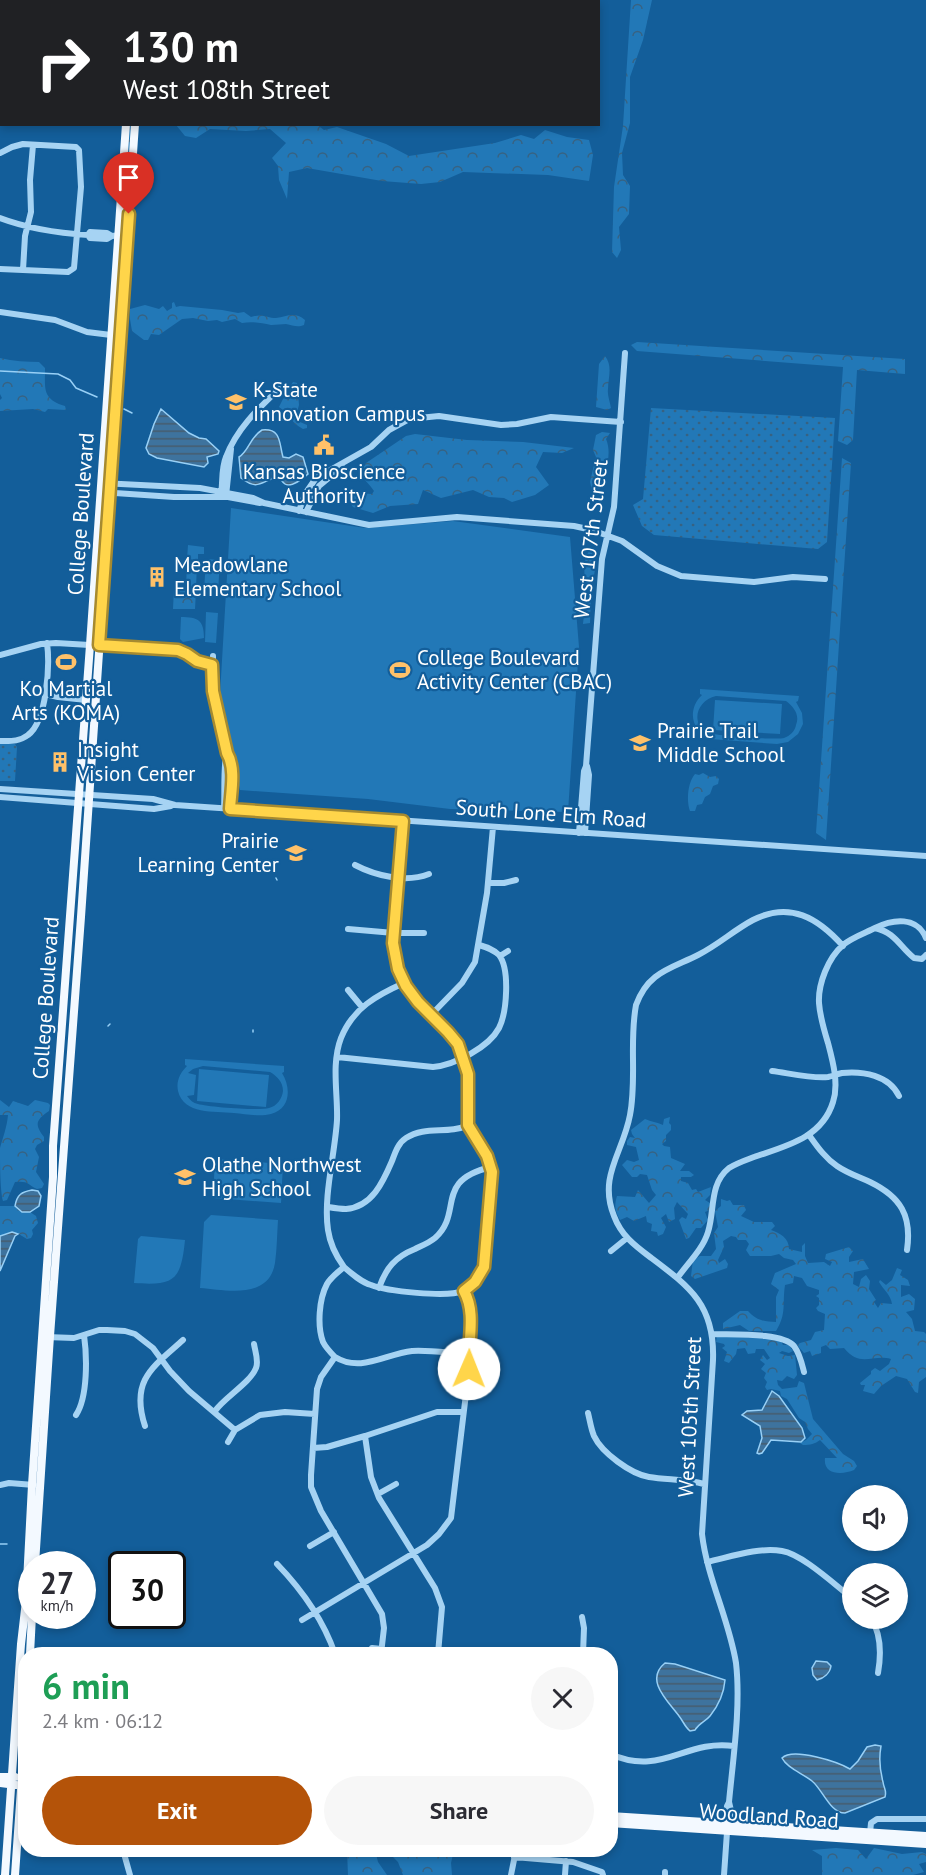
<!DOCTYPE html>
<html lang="en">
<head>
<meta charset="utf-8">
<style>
	:root { --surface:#fff; --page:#f7f7f7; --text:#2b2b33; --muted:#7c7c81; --accent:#b45309 }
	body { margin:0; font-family:"PT Sans",sans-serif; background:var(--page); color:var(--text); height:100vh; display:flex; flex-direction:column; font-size:22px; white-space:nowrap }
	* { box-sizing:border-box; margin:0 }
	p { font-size:20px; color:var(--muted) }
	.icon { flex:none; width:33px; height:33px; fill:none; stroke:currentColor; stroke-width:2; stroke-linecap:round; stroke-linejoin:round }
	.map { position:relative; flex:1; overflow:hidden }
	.sheet { position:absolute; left:18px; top:1647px; width:600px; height:210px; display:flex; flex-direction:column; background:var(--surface); border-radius:24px; box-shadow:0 3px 9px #0003 }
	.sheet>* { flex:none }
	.hud { position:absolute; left:0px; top:0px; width:600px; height:126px; box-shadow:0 3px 9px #0003; background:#202124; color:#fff; overflow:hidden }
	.fabs { position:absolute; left:842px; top:1485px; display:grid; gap:12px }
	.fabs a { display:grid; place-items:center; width:66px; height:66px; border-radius:50%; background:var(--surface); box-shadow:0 3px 9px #0003; font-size:30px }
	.speed { position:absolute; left:18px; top:1551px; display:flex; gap:12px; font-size:30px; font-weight:700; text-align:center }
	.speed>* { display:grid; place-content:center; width:78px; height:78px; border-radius:50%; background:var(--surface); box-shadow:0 3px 9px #0003; line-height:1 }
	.speed small { font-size:15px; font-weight:400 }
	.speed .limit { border:3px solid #111; border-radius:9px; background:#fff; color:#111 }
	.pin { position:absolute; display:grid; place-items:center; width:51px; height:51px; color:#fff; margin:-62px -26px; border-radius:50% 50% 50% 0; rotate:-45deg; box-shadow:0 0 6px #0007 }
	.pin .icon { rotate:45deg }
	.me { position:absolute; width:66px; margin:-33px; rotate:1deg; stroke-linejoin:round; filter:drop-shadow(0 0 4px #0008) }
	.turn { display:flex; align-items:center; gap:21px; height:126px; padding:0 24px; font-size:27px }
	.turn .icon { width:78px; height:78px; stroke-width:2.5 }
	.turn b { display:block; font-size:42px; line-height:51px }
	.round { display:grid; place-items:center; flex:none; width:63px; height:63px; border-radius:32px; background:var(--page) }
	.headline { display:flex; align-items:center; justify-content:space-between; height:102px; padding:0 24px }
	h1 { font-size:36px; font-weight:700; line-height:45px; color:#1e9e55 }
	.cta { display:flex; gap:12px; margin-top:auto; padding:12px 24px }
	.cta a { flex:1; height:69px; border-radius:36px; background:var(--accent); color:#fff; font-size:24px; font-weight:700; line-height:69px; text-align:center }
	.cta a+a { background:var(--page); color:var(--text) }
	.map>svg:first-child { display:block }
	.grass { fill:url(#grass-dots) }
	.forest { fill:url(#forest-crowns) }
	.garden { fill:#2278b7; fill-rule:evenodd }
	.water { fill:url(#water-rules); stroke:#98d0f6; stroke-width:1.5 }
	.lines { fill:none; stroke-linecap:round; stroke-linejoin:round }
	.stream { stroke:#98d0f6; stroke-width:1.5 }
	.minor { stroke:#a6d3f3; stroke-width:6 }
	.major { stroke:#f3f9ff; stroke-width:8 }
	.route-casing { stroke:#a68a30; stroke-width:15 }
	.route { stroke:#ffd54a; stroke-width:10 }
	.labels { text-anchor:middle; stroke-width:4.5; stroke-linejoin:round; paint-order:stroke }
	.poi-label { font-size:21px; fill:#fff; stroke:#135e9a; text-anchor:start }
	.street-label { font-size:21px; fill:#fff; stroke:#135e9a }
</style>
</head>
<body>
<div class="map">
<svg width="926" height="1875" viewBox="0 0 926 1875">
	<defs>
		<pattern id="grass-dots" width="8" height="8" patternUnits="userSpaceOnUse" patternTransform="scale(1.5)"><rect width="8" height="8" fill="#2278b7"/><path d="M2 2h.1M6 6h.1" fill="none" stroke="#376282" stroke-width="1.8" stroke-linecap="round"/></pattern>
		<pattern id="forest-crowns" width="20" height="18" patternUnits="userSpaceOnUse" patternTransform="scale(1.5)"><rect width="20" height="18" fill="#2278b7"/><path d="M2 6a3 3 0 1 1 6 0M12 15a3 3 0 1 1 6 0" fill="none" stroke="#376282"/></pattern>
		<pattern id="water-rules" width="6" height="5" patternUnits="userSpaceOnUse" patternTransform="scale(1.5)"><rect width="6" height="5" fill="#3e739e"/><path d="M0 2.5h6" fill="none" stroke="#465c6d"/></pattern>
	</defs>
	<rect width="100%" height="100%" fill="#135e9a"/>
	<path class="grass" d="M128 125H132L124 225V180Z
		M120 250H121L119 281 121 293 111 421 109 414Z
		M651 408 835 418 827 542 818 549 654 535 642 526 633 505 643 499Z
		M0 743 15 744 17 747 15 781H0Z"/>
	<path class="forest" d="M226 0H325V1H225Z
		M631 0H652L643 40 630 77V123L622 153 623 175 630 186 629 214 619 227 621 250 617 258 612 252 614 187 623 126Z
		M316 124 324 130 337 127 386 144 409 156 495 143 521 135 534 139 545 130 567 137 589 140 593 155 589 181 548 175 463 172 440 182 421 184 382 181 307 168 289 172 287 199 279 180 278 166 272 158 286 143 270 129 246 131 210 129 196 138 185 136 176 125Z
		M174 302 176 307 180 306 222 310 238 313 244 312 251 317C264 313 266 318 276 318 287 317 294 311 305 320L304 325C297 328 293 325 286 324 281 324 276 325 271 325 261 323 252 321 242 323L235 319 222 322 217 320 208 321 193 318 182 319 159 335 151 334 148 340H144L132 331 130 319V309L145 305 159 309 163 306 167 311 172 308V303Z
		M637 342 905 359V374L857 370 853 440 847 445 838 441 843 367 637 351 631 345Z
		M605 356C613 366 608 378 608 389 607 395 610 402 611 408L607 410 596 407 599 364Z
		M0 358C13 361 27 362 39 362L45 368C45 389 42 399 65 406L66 410 48 409 45 412 33 409 0 411V400L2 398 0 394Z
		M293 382 297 383 299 405 297 412 298 419 300 422 307 425V428L303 429 295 424 286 412 279 407 283 399 291 392 290 387Z
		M602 432 610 433 606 439C613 456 604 473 600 489L592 490 590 482 596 457 593 450 596 435Z
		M415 434 467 440 523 442 574 448 562 453 543 452 536 467 549 485 535 495 512 502 504 498 489 497 473 490 441 498 423 490 418 504 390 506 373 513 353 507 351 504 352 496 356 493 372 494 374 491C367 480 357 478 366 463L406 436Z
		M842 458 851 463 826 840 816 833Z
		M591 549 596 564 591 592 590 623 583 624C584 613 586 602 586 591 585 578 581 559 591 549Z
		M174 589 196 590 195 609H173Z
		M703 773 710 777 716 776 719 779 718 784 713 786 710 794 705 797 702 804 697 805 695 811H690C686 800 688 782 695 774L699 775Z
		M0 1100 9 1107 13 1101 28 1106 35 1100 48 1103 50 1105 49 1111C36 1120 34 1124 44 1137V1141L37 1145 35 1149 39 1157 36 1172 44 1184 42 1188 37 1189C26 1184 30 1181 15 1182L7 1200 3 1201C0 1190 0 1159 0 1148 3 1137 7 1127 8 1115H0Z
		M670 1117 669 1123 671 1125V1130L666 1135V1141L662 1144 664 1146 670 1147 671 1158 685 1164 680 1171H689L694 1175 691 1177H681V1181L688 1183 692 1190 696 1189 698 1192 711 1187 710 1195 705 1200 710 1203V1210L705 1212 708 1220 701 1228H696L689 1238 686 1239 679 1220 682 1217 686 1219 688 1214 677 1202 674 1208 675 1219 669 1222 666 1214 661 1218 666 1227 663 1234 658 1236 657 1232 651 1231 652 1224 647 1222 646 1216 634 1221 627 1217 620 1220C615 1211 614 1206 617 1196L635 1197 638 1190 649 1203 656 1195 652 1190 647 1175 640 1174 637 1177H632L622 1165 627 1160 634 1162 639 1160 636 1147 627 1145V1141L630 1137 635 1138 632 1134 631 1130 645 1119C651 1122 657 1122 663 1125L664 1119Z
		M721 1199 727 1201 730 1200 733 1205H744L746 1210 741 1216 754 1222H772L775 1226 771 1230C780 1233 789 1238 789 1249L802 1252V1246L805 1243V1256L808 1263 824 1262 830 1266 832 1262 825 1259 826 1254 849 1247 853 1251 849 1257V1262L863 1259 869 1269 854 1272 853 1284 859 1287 861 1279 866 1275 870 1281 869 1289 876 1300 874 1302 878 1308 881 1303 892 1304C891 1295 883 1289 879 1282L880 1280 886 1285 892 1280 897 1268 902 1270 900 1275 908 1280 910 1286 901 1285V1297L909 1294 915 1299 914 1310 906 1312 912 1319 915 1331 924 1332 926 1334V1377L919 1382 918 1393 915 1392 907 1379 896 1376 881 1386 874 1394 863 1391 865 1385H861L860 1383 871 1374V1371L875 1368 880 1371 889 1364 891 1359C872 1354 860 1368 844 1348L830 1349 826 1345 821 1347V1353L812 1356 810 1351 804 1353 797 1345 800 1343 811 1340 815 1332 824 1330 825 1314 818 1311 816 1308 819 1305V1298L816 1296 819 1294V1290L807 1286 802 1278 794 1276 793 1283 785 1285C782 1305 787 1313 776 1331H749L740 1325 723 1329V1323L740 1311H748C756 1320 764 1322 776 1322V1297L779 1290 771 1284 775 1273 796 1264 793 1260 784 1258 779 1254 771 1256H750L746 1250 749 1244 746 1240H738L736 1237 731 1236 723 1241 724 1247 718 1260 719 1263 725 1259 728 1264 727 1268 695 1279 691 1276 693 1260 700 1256H711L716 1249 714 1233 718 1227 715 1211 721 1206Z
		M0 1206H15L22 1212H30L36 1216 38 1223 32 1230 33 1234 31 1238 27 1239 17 1233 0 1236Z
		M717 1336 780 1339 783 1345H789L793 1351 789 1353 782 1351 779 1353 788 1356 795 1355 797 1375 794 1379 787 1376 782 1381 777 1380 778 1385 782 1389 797 1387 799 1381 804 1383 813 1419 843 1454 854 1461 857 1466 854 1470C842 1475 823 1475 825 1458H837L820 1440C815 1444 810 1445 803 1445L800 1443 806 1440 812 1434 808 1429 805 1422 799 1418 787 1399 781 1396 780 1391 771 1389 767 1390 765 1387 767 1382 764 1378 766 1373 761 1369 765 1364 760 1360 763 1355 767 1360 770 1358 764 1349H756L755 1353 748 1354 745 1348 737 1349 736 1354 729 1363 724 1361 727 1352 722 1348 725 1346 724 1344 716 1342Z
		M836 1848 858 1850 866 1859 874 1848 902 1854 922 1852 926 1854V1862L919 1864 924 1872 913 1875H822V1856L812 1850Z
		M347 1850H375L378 1862 387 1875H348Z
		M386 1850H454L451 1863 452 1875H403L398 1862Z"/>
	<path class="garden" d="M231 508 365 528 453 521 570 537 579 647 568 812 450 809 368 799 240 790 220 694Z
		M188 545 204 547V554H198V560L187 559Z
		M206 559 220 560 218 592 204 591Z
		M187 561 197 562 196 590H186Z
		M206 612 218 613 216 643 205 642Z
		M181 617C198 617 204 620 204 638L183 642 180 639Z
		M700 689 799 696 798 701 796 702 802 713 803 724 798 734 788 742 777 744 710 739C691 731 687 709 702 695L700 694ZM716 696 786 701C794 707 800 715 796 725 795 731 790 736 784 738 777 740 716 736 709 733 689 724 697 700 716 696Z
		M715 700 782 704 780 734 713 730Z
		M185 1059 284 1066V1072L282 1073C291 1087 291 1109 271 1114 260 1117 245 1114 234 1113 214 1111 184 1115 178 1091 176 1081 180 1073 187 1066L185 1065ZM203 1066 270 1072C277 1076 283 1082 283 1091 282 1099 277 1106 269 1108 260 1111 208 1107 198 1104 193 1103 190 1100 187 1096L194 1095 196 1075 188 1073 193 1069Z
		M199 1069 269 1075 266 1107 197 1101Z
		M215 1159 283 1164 281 1203 213 1198Z
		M211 1215 278 1220C277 1234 277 1249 275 1263 269 1300 226 1290 200 1288L204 1222Z
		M141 1236 185 1240C181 1280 175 1286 134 1283L138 1239Z"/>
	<path class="water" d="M161 409 189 433 199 438 206 439 219 451 218 454 207 457 208 463 204 467 157 458 149 454 146 448 154 424Z
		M262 430C282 428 279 444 283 457L289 458 296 454 303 457 308 474C304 478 291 488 285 484 282 482 281 479 278 477 262 480 259 492 241 478L239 457C249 451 250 437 262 430Z
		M32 1190 38 1191 41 1196 39 1206 30 1212H22L15 1206C17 1194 22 1192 32 1190Z
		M12 1232 18 1234 15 1236 0 1271V1236Z
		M772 1391 779 1396 802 1428 805 1438 801 1442 771 1440 762 1453 759 1454 757 1453 762 1438 760 1426 742 1415 747 1411 762 1410Z
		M816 1661 827 1662 831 1666C830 1673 824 1678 817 1680L813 1675 812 1668Z
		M665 1663 675 1664 725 1680C724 1693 718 1706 710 1716 705 1722 699 1723 695 1730L690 1731C685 1727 683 1721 679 1716 668 1701 644 1680 665 1663Z
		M875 1745 881 1746C879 1757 880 1771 883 1782 884 1789 887 1790 885 1797L845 1813C830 1813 823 1790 812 1781 802 1773 787 1768 782 1758 793 1747 838 1762 850 1769L858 1761 867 1747Z"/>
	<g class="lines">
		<path class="stream" d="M0 371 58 374 70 380 76 388 97 397
			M124 409 132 413
			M266 867 274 861
			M276 878 277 880
			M108 1026 110 1024
			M253 1032V1030
			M0 1544H7"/>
		<path class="minor" d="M0 55H2
			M0 84H2
			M0 153 12 147 23 144 76 147 79 150 81 187 74 268 68 272 0 269
			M0 218C29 229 57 233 88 235L90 238 107 239 112 236 121 235
			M88 235 90 232 107 233 112 236
			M23 270 25 236 31 212 30 180 33 145
			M0 312 55 320 87 332 111 335
			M101 483 200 488 253 498 264 503 369 525 457 517 574 526 592 530 622 541 657 566 681 576 754 582 793 577 825 579
			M100 492 174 497H228L260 503
			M221 494C223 482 221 469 226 457 237 428 259 408 281 387
			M226 496 231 449
			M299 511 305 494 316 478 371 447 389 430 409 419 439 416 501 425 517 424 551 417 621 422
			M306 512 319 486 342 467
			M0 655 41 644 56 643 173 650 187 654 197 661 212 665
			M213 656V691L227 753C236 769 231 791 230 809
			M45 694 58 697 86 700
			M0 741C10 741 19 742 28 735 47 721 50 665 47 643
			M0 789 153 799 175 805 926 856
			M0 797 154 809 171 806
			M224 808C225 797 223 760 227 753
			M579 833 584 771 586 766 602 559 614 507 625 353
			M585 833 589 775 587 766
			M355 865C376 876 406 883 429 874
			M488 883H504L516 880
			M348 929 394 933H424
			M926 938C917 916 893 919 875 928 896 933 899 946 914 958L922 959 926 955
			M500 956 508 951
			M348 990 362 1007
			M431 1015 462 983 475 962 487 893 493 827
			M337 1057 433 1067C455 1065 489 1047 499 1028 507 1012 510 969 499 955 493 949 486 947 479 945
			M772 1071C788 1073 813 1079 828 1077 833 1076 837 1074 842 1073 863 1071 889 1075 899 1096
			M809 1135C817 1146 825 1158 837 1166 847 1173 859 1177 870 1182 901 1197 912 1216 907 1250
			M328 1207C334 1208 341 1209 346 1209 372 1207 383 1182 392 1161 395 1153 398 1143 406 1138 426 1125 448 1135 468 1125
			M611 1251 627 1238
			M344 1267C352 1274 361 1282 371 1285 386 1291 448 1298 462 1291 474 1286 481 1275 484 1263L492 1172 487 1156 468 1125V1074L463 1056 454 1038 418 1002 406 986 398 969 393 943 403 821
			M678 1277C688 1263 703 1249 708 1232 715 1210 709 1184 729 1168 737 1163 746 1160 754 1157 786 1146 822 1138 833 1102 839 1084 833 1062 828 1043 824 1030 820 1017 819 1003 818 984 828 958 843 945 851 938 865 933 875 928
			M379 1288C386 1268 395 1257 415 1249 421 1246 429 1243 435 1238 464 1212 433 1181 491 1167
			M712 1334C731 1335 782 1332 794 1346 800 1354 802 1364 804 1372
			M46 1337 74 1338 99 1330H107L125 1331 135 1334 153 1348 170 1371 189 1391 235 1430 260 1415 285 1412 315 1414
			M335 1357C361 1373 385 1354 412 1351 430 1350 449 1353 468 1354
			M215 1411C225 1397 250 1383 256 1368 259 1361 255 1351 254 1344
			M588 1413C590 1421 591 1429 594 1436 602 1453 631 1474 649 1477 667 1480 686 1479 704 1484
			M76 1415C88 1397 87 1356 84 1335
			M145 1426C130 1380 153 1367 183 1340
			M365 1436 437 1412H462
			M228 1442 235 1430
			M313 1448 327 1447 365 1436 371 1477 379 1498 435 1588 442 1607 438 1654
			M0 1485 9 1483 34 1485
			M378 1494 396 1484
			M310 1546 334 1532
			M707 1562C730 1557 758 1547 782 1551 802 1554 835 1585 852 1598
			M277 1564C303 1591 323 1619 335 1654
			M582 1617 584 1628 583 1654
			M871 1618C881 1634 881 1656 878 1673
			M302 1620 427 1545 439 1534 451 1518 469 1369 471 1309 464 1291
			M372 1648 382 1649
			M381 1654 384 1628 382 1614 321 1511 311 1487V1475L317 1389 321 1377 335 1357C331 1353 326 1348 323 1342 317 1326 319 1299 327 1284 331 1277 338 1272 344 1267 336 1256 330 1244 328 1230 323 1197 335 1154 337 1120 338 1094 331 1064 341 1038 353 1008 377 995 404 983
			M610 1754C662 1777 685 1739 734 1746
			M728 1818 732 1815 729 1802
			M870 1833 871 1823 877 1819H926
			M123 1850 130 1875
			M514 1857 573 1862 602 1872 603 1875
			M511 1875 516 1850
			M565 1875 566 1861
			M665 1875V1872
			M724 1875 728 1818 726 1816 727 1806 729 1802C733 1759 741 1706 736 1663 729 1619 707 1578 702 1534L713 1360C715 1305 690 1287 650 1257 634 1245 621 1235 614 1216 598 1176 623 1153 630 1115 637 1079 629 1042 636 1005 648 972 670 969 698 955 718 945 734 930 753 920 790 901 818 918 843 946"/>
		<path class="major" d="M134 2V0
			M143 2V0
			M35 1564 50 1336 81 917 135 124
			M30 1654 32 1616
			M0 1777H15
			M0 1783 16 1785
			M610 1816 926 1836
			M610 1823 926 1844
			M5 1875 21 1644 26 1601 32 1485 53 1177V1146L90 645 126 124
			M15 1875 26 1718"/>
	</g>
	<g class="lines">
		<g class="route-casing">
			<path id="route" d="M129 214 99 645 178 650 187 654 197 661 212 665 213 691 227 753C236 769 231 791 230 809L403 821 393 943 398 969 406 986 418 1002 448 1032 458 1044 468 1074V1125L487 1156 492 1172 484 1267 475 1282 464 1291C477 1314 467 1343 469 1369"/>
		</g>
		<use href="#route" class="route"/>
	</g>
	<defs>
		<g id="university-bare" transform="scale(1.62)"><path d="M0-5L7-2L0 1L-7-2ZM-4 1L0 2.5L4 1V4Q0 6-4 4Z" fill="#ffc169" stroke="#135e9a" stroke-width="2.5" paint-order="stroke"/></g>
		<g id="civic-bare" transform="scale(1.62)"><path d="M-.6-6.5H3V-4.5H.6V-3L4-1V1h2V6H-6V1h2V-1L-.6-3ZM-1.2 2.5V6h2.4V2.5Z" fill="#ffc169" stroke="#135e9a" stroke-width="2.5" paint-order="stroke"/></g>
		<g id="building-bare" transform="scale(1.62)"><path d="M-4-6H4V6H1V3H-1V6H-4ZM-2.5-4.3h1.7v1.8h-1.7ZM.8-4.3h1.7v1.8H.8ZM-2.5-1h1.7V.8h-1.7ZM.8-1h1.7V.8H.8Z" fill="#ffc169" stroke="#135e9a" stroke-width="2.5" paint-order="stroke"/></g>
		<g id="stadium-bare" transform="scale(1.62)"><path d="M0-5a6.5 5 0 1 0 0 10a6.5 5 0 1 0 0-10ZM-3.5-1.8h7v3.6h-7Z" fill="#ffc169" stroke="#135e9a" stroke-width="2.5" paint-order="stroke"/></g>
		<g id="school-bare" transform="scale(1.62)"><path d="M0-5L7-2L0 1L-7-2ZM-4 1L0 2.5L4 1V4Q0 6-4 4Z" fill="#ffc169" stroke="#135e9a" stroke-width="2.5" paint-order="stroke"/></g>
	</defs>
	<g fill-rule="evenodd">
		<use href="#university-bare" x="236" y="402"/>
		<use href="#civic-bare" x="324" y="445"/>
		<use href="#building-bare" x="157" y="577"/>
		<use href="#stadium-bare" x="66" y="662"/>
		<use href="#stadium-bare" x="400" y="670"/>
		<use href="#school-bare" x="640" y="743"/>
		<use href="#building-bare" x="60" y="762"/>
		<use href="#school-bare" x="296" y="853"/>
		<use href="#school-bare" x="185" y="1177"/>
	</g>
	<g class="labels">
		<g class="poi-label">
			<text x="253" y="397">K-State<tspan x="253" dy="24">Innovation Campus</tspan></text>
			<text x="324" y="479" text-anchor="middle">Kansas Bioscience<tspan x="324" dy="24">Authority</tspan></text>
			<text x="174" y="572">Meadowlane<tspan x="174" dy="24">Elementary School</tspan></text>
			<text x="417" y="665">College Boulevard<tspan x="417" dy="24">Activity Center (CBAC)</tspan></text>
			<text x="66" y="696" text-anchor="middle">Ko Martial<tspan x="66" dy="24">Arts (KOMA)</tspan></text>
			<text x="657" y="738">Prairie Trail<tspan x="657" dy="24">Middle School</tspan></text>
			<text x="77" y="757">Insight<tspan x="77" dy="24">Vision Center</tspan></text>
			<text x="279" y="848" text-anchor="end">Prairie<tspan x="279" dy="24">Learning Center</tspan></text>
			<text x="202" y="1172">Olathe Northwest<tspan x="202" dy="24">High School</tspan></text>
		</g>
		<g class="street-label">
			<text transform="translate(81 514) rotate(-86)" y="7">College Boulevard</text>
			<text transform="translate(591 539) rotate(-83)" y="7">West 107th Street</text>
			<text transform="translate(551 814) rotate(4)" y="7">South Lone Elm Road</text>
			<text transform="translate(46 998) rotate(-86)" y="7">College Boulevard</text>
			<text transform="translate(690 1417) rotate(-87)" y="7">West 105th Street</text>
			<text transform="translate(769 1816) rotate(4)" y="7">Woodland Road</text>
		</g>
	</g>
</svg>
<div class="fabs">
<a><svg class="icon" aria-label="sound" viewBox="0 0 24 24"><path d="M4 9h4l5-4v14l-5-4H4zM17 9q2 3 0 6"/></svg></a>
<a><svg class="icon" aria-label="layers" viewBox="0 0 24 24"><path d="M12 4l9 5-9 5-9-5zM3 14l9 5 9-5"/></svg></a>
</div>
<div class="speed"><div>27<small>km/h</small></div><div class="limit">30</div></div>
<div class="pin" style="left:129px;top:214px;background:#d93025"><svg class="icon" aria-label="arrive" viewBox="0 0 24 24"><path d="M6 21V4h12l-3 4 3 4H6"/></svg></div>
<svg class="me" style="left:469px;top:1369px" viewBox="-20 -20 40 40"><circle r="19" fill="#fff"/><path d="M0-13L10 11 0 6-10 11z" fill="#ffd54a"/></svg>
<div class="hud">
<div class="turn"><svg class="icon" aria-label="right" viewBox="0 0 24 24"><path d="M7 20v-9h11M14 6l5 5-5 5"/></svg><div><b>130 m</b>West 108th Street</div></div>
</div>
<section class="sheet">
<div class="headline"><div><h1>6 min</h1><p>2.4 km · 06:12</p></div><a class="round"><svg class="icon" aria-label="close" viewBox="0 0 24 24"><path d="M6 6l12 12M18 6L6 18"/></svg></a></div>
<div class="cta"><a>Exit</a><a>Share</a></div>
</section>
</div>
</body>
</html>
